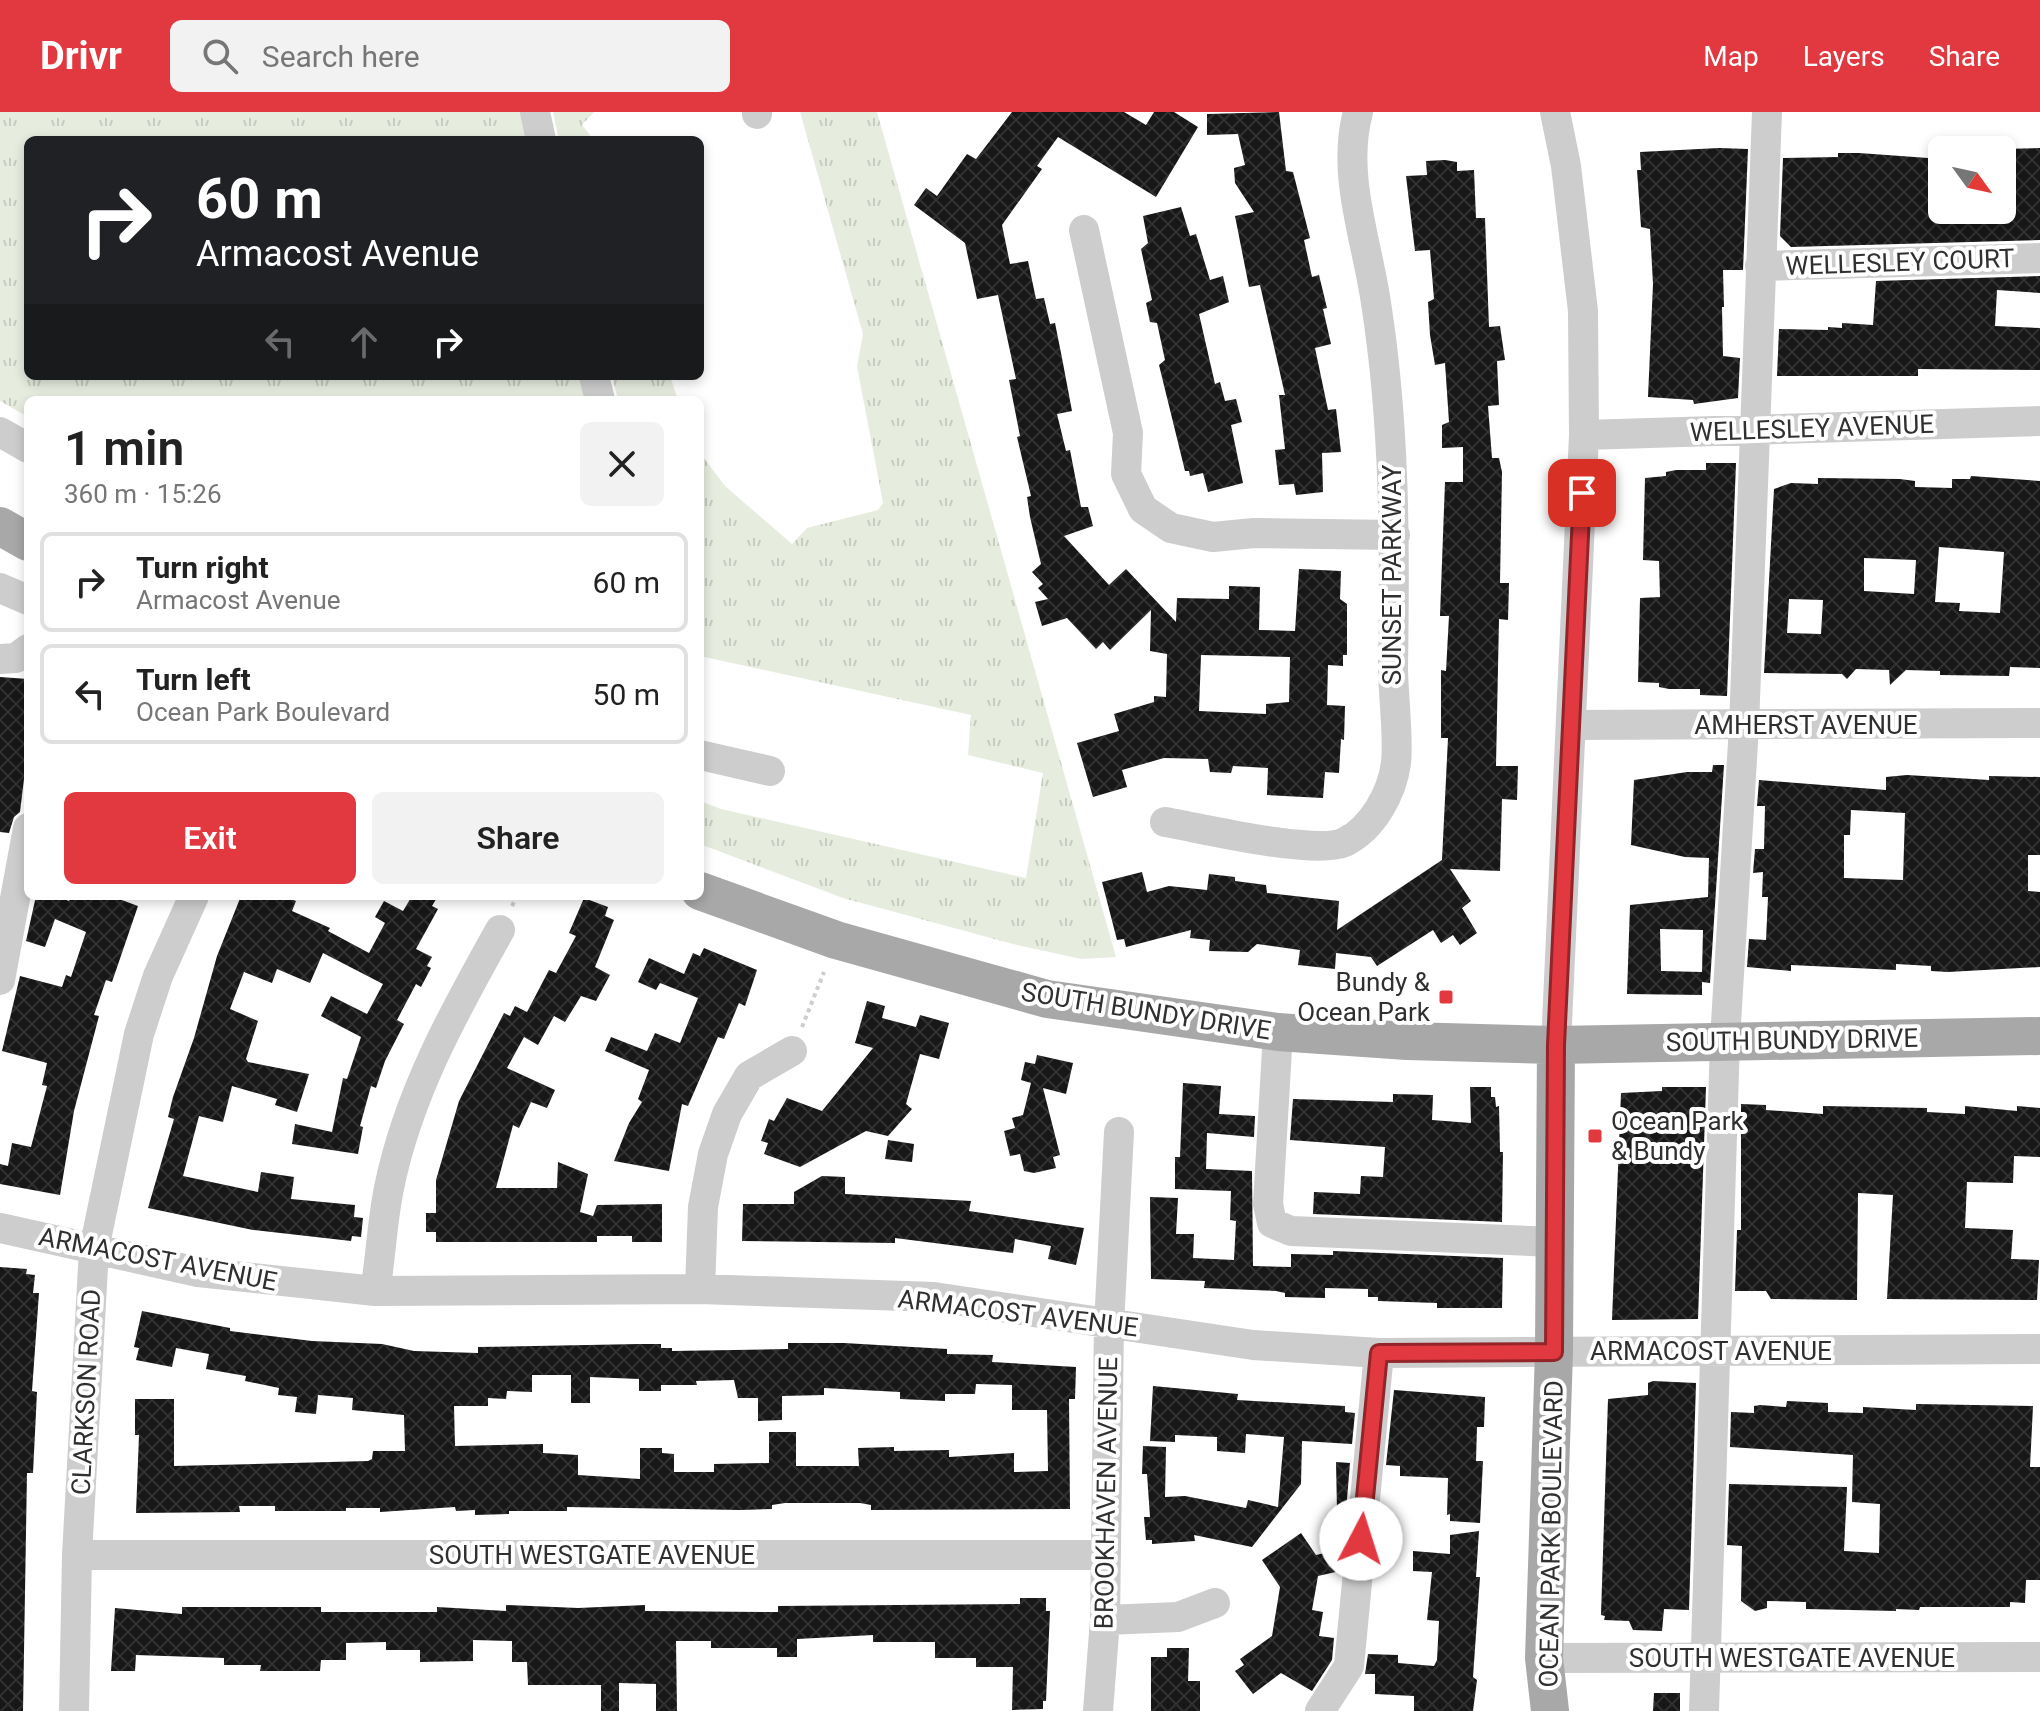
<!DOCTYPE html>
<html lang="en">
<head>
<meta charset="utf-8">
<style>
	:root { --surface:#fff; --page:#f2f2f2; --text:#222; --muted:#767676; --line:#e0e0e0; --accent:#e2383f }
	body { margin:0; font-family:Roboto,sans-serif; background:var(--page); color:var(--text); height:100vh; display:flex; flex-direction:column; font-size:30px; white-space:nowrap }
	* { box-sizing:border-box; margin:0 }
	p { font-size:26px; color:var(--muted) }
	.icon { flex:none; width:44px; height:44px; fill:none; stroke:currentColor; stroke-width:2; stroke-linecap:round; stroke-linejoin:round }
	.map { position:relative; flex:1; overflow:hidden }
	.sheet { position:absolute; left:24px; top:284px; width:680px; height:504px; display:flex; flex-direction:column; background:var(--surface); border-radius:12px; box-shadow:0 4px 12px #0003 }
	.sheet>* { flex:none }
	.banner { position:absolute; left:24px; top:24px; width:680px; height:244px; border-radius:12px; box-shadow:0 4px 12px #0003; background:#202124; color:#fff; overflow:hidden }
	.needle { width:52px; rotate:123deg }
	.tools { position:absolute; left:1928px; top:24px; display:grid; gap:16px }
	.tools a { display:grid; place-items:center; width:88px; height:88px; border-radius:12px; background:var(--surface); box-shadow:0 4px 12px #0003; font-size:40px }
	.pin { position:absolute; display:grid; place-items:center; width:68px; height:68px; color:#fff; margin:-34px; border-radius:16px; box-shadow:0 4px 12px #0006 }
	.me { position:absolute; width:88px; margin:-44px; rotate:5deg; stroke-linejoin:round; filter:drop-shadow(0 0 6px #0008) }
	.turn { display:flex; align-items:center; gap:28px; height:168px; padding:0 40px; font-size:36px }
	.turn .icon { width:104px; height:104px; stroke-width:2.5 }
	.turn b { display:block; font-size:56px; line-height:68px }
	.lanes { display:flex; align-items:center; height:76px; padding:0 40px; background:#0003; justify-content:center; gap:40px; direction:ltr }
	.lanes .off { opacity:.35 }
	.round { display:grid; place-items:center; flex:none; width:84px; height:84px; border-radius:12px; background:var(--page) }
	.head { display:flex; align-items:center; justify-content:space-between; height:136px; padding:0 40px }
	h1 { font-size:48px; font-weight:600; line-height:60px }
	.action { display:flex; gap:16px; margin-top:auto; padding:16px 40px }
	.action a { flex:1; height:92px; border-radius:12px; background:var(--accent); color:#fff; font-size:32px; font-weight:600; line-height:92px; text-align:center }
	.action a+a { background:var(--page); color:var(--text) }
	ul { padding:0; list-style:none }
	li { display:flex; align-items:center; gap:24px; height:100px; margin:0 16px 12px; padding:0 24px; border:4px solid var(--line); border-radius:12px }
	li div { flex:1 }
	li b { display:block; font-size:30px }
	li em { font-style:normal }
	header { display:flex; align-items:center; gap:48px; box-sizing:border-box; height:112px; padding:0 40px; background:var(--accent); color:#fff }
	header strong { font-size:38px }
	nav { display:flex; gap:44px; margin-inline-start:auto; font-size:28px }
	.search { width:560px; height:72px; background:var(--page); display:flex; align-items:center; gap:20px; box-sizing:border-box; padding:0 28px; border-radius:12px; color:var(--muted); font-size:30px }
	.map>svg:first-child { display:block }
	.grass { fill:url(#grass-tufts) }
	.building { fill:url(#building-cross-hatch); fill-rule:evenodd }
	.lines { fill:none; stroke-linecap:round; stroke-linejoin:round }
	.path { stroke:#cdcdcd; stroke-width:4; stroke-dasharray:4 4; stroke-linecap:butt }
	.minor { stroke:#cdcdcd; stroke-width:30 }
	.major { stroke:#a8a8a8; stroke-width:38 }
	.route-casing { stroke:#932429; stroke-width:20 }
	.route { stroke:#e2383f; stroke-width:14 }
	.poi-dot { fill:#e2383f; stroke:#fff; stroke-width:3 }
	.labels { text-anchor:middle; stroke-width:8; stroke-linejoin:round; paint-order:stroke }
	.street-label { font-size:26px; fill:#303030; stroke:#fff }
	.poi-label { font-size:26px; fill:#303030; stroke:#fff; text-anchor:end }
</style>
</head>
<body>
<header>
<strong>Drivr</strong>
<div class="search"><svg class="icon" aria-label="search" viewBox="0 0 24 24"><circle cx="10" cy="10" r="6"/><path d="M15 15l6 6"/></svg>Search here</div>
<nav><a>Map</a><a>Layers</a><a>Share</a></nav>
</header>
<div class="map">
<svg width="2040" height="1599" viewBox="0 0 2040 1599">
	<defs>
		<pattern id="grass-tufts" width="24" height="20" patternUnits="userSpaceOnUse" patternTransform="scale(2)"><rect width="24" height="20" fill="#e6eddf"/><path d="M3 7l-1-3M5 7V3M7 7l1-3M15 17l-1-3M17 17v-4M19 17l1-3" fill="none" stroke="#c6ccc0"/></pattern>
		<pattern id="building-cross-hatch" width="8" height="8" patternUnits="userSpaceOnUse" patternTransform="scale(2)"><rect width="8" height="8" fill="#171717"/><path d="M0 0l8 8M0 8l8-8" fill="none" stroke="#303030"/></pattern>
	</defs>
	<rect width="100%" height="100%" fill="#fff"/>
	<path class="grass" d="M0 0H521L528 28H28V264H580L585 288H28V305L0 289Z
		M553 0H594L582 13 594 28H559Z
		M800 0H877L1116 845 1081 847 1013 832 843 786 700 732V689L721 697 1026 766 1043 661 968 643 971 603 700 544V341L725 374 792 432 807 416 878 398 883 391 857 254 863 222Z
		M612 264H670L678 288H618Z"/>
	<path class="building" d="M1012 0H1124L1146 13 1154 0H1174L1198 15 1156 85 1058 25 1037 54 1042 57 1002 113 1010 152 1028 149 1036 187 1044 186 1050 212 1055 211 1062 246 1072 299 1057 302 1066 339 1070 338 1081 395H1088L1093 414 1064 424 1109 473 1126 457 1176 510 1177 486 1229 487V474L1260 475 1259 518 1295 519 1299 457 1341 459 1340 487 1347 492V543H1343V554L1328 553 1327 593 1345 594 1344 628 1341 627 1339 661 1325 660 1323 686 1267 683 1268 656 1233 654 1231 661 1210 660 1208 647 1164 646 1122 658 1127 675 1093 685 1077 631 1119 619 1114 602 1154 590V584L1166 585 1167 542 1150 539 1151 498 1110 538 1103 530 1096 537 1067 506 1042 514 1035 490 1048 487 1038 476 1043 472 1032 460 1041 452 1030 405 1027 385 1031 384 1017 325 1020 324 1009 268 1016 267 998 183 977 187 965 131 914 93 926 76 937 84 967 42 976 47ZM1201 543 1290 545 1289 590 1266 592V602L1199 599Z
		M1279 0 1286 59 1293 60 1310 126 1304 128 1312 165 1319 163 1327 196 1323 197 1331 232 1315 236 1328 298 1336 297 1341 340 1322 341 1323 380 1296 383 1294 372 1279 373 1275 338 1285 337 1279 283H1285L1260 173 1249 175 1235 104 1254 100 1235 71 1234 56 1245 53 1238 22 1207 23V2Z
		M1719 36 1748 37 1743 158H1723L1724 195H1722L1723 244 1740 246 1738 286 1694 292 1693 288 1648 285 1653 172 1650 117 1641 115 1637 58H1641L1640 40Z
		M2040 36V128L1791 135 1780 124 1783 46 1838 45V41H1859L1942 47V98H2002V37Z
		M1445 48 1457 50V59L1474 58 1476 106H1485L1489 215 1500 214 1505 248 1497 249 1499 293 1488 294 1492 346H1499L1502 360 1500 471H1509L1508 508 1499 507 1496 654H1518L1517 688 1502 687 1500 759 1450 757 1471 789 1462 796 1477 821 1460 833 1453 823 1441 831 1433 818 1377 854 1371 845 1336 841 1335 857 1298 853 1300 838 1257 832 1248 840 1209 839 1210 828 1190 826 1191 818 1126 835 1124 827 1117 828 1102 770 1142 760 1147 780 1169 774 1207 778 1209 762 1235 765V769L1266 773 1267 781 1339 789 1337 818 1442 748 1448 626H1441V558L1446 559 1449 504H1440L1445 370H1463V335L1442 336V313L1449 310 1445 251 1435 253 1430 223 1428 190 1434 187 1430 138 1415 139 1406 64 1427 63 1426 49Z
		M1181 95 1190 124 1196 122 1210 168 1223 164 1229 190 1199 202 1215 272 1220 270 1225 289 1236 287 1242 310 1231 313 1243 371 1208 380 1203 361 1190 364 1189 359H1185L1159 253 1165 248 1157 211 1150 210 1146 191 1152 188 1141 137 1148 131 1143 104Z
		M2040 164V181L1997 178 1995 214 2040 216V258L1918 257V264H1777L1779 217 1828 218V215L1842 216V211L1873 213 1876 169Z
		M1706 351H1736L1727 584 1700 583V577H1669L1659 575V571L1638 570 1640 486 1660 485 1659 449 1643 448 1645 366 1666 364V360L1676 358H1706Z
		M1971 364 2040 369V556L2010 555 2009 564 1940 563V559L1906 558 1890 573 1889 558 1856 557 1847 567 1842 562 1764 561 1774 377 1791 371 1818 372V366L1900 367 1915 369V375L1952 376V367H1970ZM1939 435 2004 440 2000 501 1959 499 1960 491 1935 490ZM1864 446 1916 448 1914 482 1864 479ZM1789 487 1823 488 1821 522 1787 521Z
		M0 565 28 567V634L20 700 14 705 9 721 0 720Z
		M1713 653H1724L1710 871 1702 870V883L1627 882 1630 793 1708 785 1709 746 1685 745 1631 733 1634 668 1687 660H1712ZM1660 817 1703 818 1702 860 1661 859Z
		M1907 663 1989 668V664L2040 665V743H2028V779L2040 780V855L1948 860 1931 859V854L1896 852V858L1791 853V859L1747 855 1749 827 1766 828 1768 785H1762L1763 760 1753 761 1755 737H1764L1765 694H1757L1759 668 1886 678V665ZM1851 698 1905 701 1903 768 1844 766V723H1850Z
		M36 784H56L69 789 71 784H111L138 794 112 870 106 868 94 903 99 904 74 999 60 1083 0 1072V1052L8 1054 12 1031 31 1035 47 974 42 973 47 951 2 939 20 864 62 875 66 863 71 865 86 820 55 807 45 835 26 829Z
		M241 784H283L296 789 292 799 330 816 328 819 369 841 385 811 375 805 384 789 403 799 412 784H438L432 794 438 797 416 837 432 845 427 854 431 856 421 875 416 872 397 908 404 912 385 949 376 976 371 974 360 1014 363 1015 358 1042 292 1032 295 1012 332 1020 343 966 347 967 361 925 321 904 331 884 367 902 383 872 323 841 310 871 277 857 272 871 244 860 230 897 258 909 246 947 248 950 309 962 297 1000 275 993 277 987 232 974 223 1010 199 1004 194 1023 183 1064 258 1080 261 1060 294 1065 291 1087 355 1093 354 1105 363 1106 361 1125 352 1124 351 1129 253 1118 148 1096 174 1007 168 1005 173 985 194 926 217 844Z
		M584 786 608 795 605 804 614 808 595 855 610 863 596 889 581 884 565 910 554 904 538 933 524 925 507 956 555 978 547 996 531 990 519 1016 513 1013 496 1076H557L558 1050 588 1062 580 1100 593 1104 597 1093 662 1092V1130H632V1124H597V1130H436V1120H426V1101H436V1068L459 989 504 901 510 904 515 894 527 900 549 858 556 861 576 824 569 821Z
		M704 836 757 858 745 894 739 891 724 927 718 925 688 994 682 992 669 1059 614 1049 629 1011 642 990 638 987 649 958 605 939 611 925 647 939 655 921 680 931 698 886 660 871 656 878 638 870 649 846 684 862 693 841 700 844Z
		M867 889 885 894 882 906 916 915 920 903 949 911 939 947 920 942 906 992 912 997 888 1024 866 1019 800 1055 764 1042 768 1031 761 1029 769 1007 774 1009 787 986 822 999 873 936 855 931Z
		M1037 943 1073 951 1066 982 1043 976 1060 1043 1053 1045 1056 1056 1034 1061 1024 1059 1020 1042 1010 1044 1004 1019 1015 1016 1012 1006 1023 1003 1031 971 1021 968 1025 950 1035 952Z
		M1183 971 1221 974 1219 1002 1255 1004 1254 1025 1207 1021 1206 1057 1252 1059 1253 1154 1291 1155V1142L1333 1143V1139L1503 1146 1502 1196H1437V1191L1378 1189V1185H1368V1177L1325 1176V1186L1285 1185V1181L1276 1179 1204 1176 1205 1169 1151 1167 1150 1085 1178 1086 1176 1122H1194L1193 1146 1234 1148 1236 1109 1230 1108 1231 1079 1175 1077V1045H1180Z
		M1470 975H1491V985H1495L1496 995 1499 994 1500 1040H1503L1502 1110 1313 1102 1314 1080 1360 1082 1361 1064 1383 1065 1385 1035 1290 1028 1293 987 1393 990V982L1433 983 1432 1008 1471 1011Z
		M1662 975H1706L1698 1207 1612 1208 1621 981 1662 979Z
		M1741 992 1766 993V998L1823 1002V994L1927 996V1000L1965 1002V994L2017 999V994L2040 996V1045L2014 1044 2013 1071 1967 1070 1965 1116 2013 1118 2011 1147 2039 1148 2037 1188 1887 1187 1893 1083 1858 1081 1857 1188 1771 1187 1766 1179H1735L1737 1118H1741Z
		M888 1028 914 1032 912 1050 885 1047Z
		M822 1064 845 1065V1082L971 1089 969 1099 1084 1116 1076 1153 1048 1147 1051 1134 1015 1127 1013 1141 895 1126V1131L742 1129 743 1092H794V1080Z
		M0 1155 27 1157 26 1162 35 1163 33 1181H39L32 1279 37 1280 33 1361H27L23 1599H0Z
		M142 1199 230 1216V1219L312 1229 382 1232 414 1239 478 1241V1235L640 1232H661V1236H672V1239L788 1237V1231H844L947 1237V1242L993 1243 992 1250 1076 1255 1075 1287H1069L1070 1397 871 1398V1393L860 1391H785L772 1393V1397L741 1398 567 1395V1399H509V1402L475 1403V1398L456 1399 455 1395 380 1400V1396H346V1399H275V1394H239L240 1400 136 1401 139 1323H135V1287H174V1354L368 1349 372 1347 373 1339H405L404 1303 352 1298 353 1286 318 1283 316 1302 295 1300 297 1285 278 1283 279 1276 245 1269 246 1264 206 1257 209 1242 176 1236 172 1255 136 1248 139 1236 134 1235ZM532 1263H571V1291H590V1265L639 1267V1279H661V1273H697L696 1269 734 1268 738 1286H758V1309L782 1308V1284L824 1283V1276L900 1280V1287L945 1289V1282H975L976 1272 1012 1273V1298H1047L1048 1359 1014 1360V1341L949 1345V1338L894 1339V1335L858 1336 859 1354H796V1320H769V1351L714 1352V1360H674V1342L662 1341V1336H640V1367L578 1363V1343L543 1341V1332L455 1334 454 1294H488V1286L506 1287 507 1279 532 1280Z
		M1653 1269 1696 1271 1689 1498 1664 1497 1662 1519 1633 1518 1629 1509 1604 1508 1605 1504 1601 1503 1608 1287 1648 1283V1271Z
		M1153 1274 1238 1282 1237 1288 1345 1294V1300L1355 1301 1352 1332 1302 1329 1301 1372 1252 1435 1194 1423 1195 1429 1152 1432V1428H1146L1144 1405H1150L1147 1362H1142L1143 1334 1166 1335 1165 1385 1185 1384 1246 1396 1248 1388 1278 1395 1284 1325 1246 1322 1245 1341 1217 1339V1325L1175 1323V1330L1150 1329Z
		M1394 1278 1485 1285 1484 1315H1477L1476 1349H1483L1480 1411 1450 1409V1402L1447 1403 1448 1366 1400 1364V1354L1386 1353Z
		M1787 1289 1828 1291V1300L1863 1301V1295L1916 1298V1292L2033 1294 2030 1355H2040V1468H2026L2025 1491 2010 1490V1495H1920L1919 1498 1896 1497V1499L1806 1497V1490L1767 1489V1496L1755 1499 1741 1489 1742 1434 1727 1433 1729 1372 1847 1375 1844 1439 1879 1441 1880 1392 1852 1390 1853 1343 1730 1335 1731 1300 1754 1301V1294L1760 1293 1786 1295Z
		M1336 1350 1350 1351 1346 1399 1337 1398Z
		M1479 1419 1476 1465H1480L1473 1565 1477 1568 1473 1599H1414V1584L1375 1582V1562H1365L1368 1542 1398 1543V1551L1434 1554 1437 1548 1439 1509 1427 1508 1432 1460 1413 1459V1439L1450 1442V1423Z
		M1301 1421 1316 1443 1342 1437 1340 1459 1318 1464 1312 1498 1323 1500 1319 1524 1334 1526 1332 1548 1312 1579 1281 1561 1253 1582 1235 1559 1244 1553 1240 1547 1272 1524 1280 1475 1262 1448Z
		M1020 1486H1046V1499H1050L1046 1589H1043V1597L1012 1598 1013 1555H976V1546H935V1530H873V1523L797 1527V1545H777V1536H711V1529H676L677 1599H656V1572L619 1571V1599H601V1573H528L527 1550H512V1529L473 1528V1549L420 1550V1538H386V1530L346 1531V1548H321L320 1559H260L261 1553H224V1546L136 1543 135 1559H111L115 1496 182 1502V1495H321V1500H437V1495L506 1499V1493L578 1496 645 1493V1499L778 1500V1494L1020 1492Z
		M1167 1536H1189L1188 1569H1200V1599H1151V1545H1167Z
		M1654 1581H1680V1599H1653Z"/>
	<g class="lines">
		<path class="path" d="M512 794 517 784
			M802 915 824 860"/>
		<path class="minor" d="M535 0 541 28
			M757 0V2
			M1555 0 1566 54 1583 199 1584 323 1556 933
			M1084 118 1128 321 1126 362 1143 397 1171 416 1213 425 1254 421 1395 423
			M1760 154 2040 146
			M594 264 600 288
			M0 320 28 336
			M1584 323 2040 309
			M0 476 28 488
			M0 547 16 546 28 537
			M1572 613 2040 611
			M700 643 770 659
			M1165 710C1201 716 1315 744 1345 730 1373 716 1392 681 1396 651 1399 627 1393 582 1393 554 1395 433 1395 312 1376 191 1367 128 1341 63 1358 0
			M0 868 28 716
			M1278 920 1268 1092 1272 1111 1291 1119 1554 1130
			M0 1116 198 1160 375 1179 700 1177 934 1185 1253 1233 1379 1241 2040 1237
			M700 1177 703 1095 713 1042 727 1002 749 964 792 939
			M375 1179C381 1145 382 1110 389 1076 408 982 454 900 500 818
			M77 1443H1106
			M1105 1508 1178 1505 1215 1491
			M1544 1546 2040 1545
			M74 1599 77 1443 94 1137 139 922 158 864 194 784
			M1098 1599 1105 1508 1109 1213 1119 1020
			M1320 1599 1349 1554 1379 1241
			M1704 1599 1725 928 1744 614 1767 0"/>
		<path class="major" d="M0 414 28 430
			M700 779 836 828 1047 887 1278 920 1407 929 1556 933 2040 924
			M1550 1599 1544 1546 1554 1240 1556 933"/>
	</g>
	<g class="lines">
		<g class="route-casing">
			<path id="route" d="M1361 1427 1379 1241 1554 1240 1556 933 1582 381"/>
		</g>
		<use href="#route" class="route"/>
	</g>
	<g class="poi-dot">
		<rect x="1438" y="877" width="16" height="16" rx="4"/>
		<rect x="1587" y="1016" width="16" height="16" rx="4"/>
	</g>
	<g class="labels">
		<g class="street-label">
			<text transform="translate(1900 150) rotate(-2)" y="9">WELLESLEY COURT</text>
			<text transform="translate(1812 316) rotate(-2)" y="9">WELLESLEY AVENUE</text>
			<text transform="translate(1392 463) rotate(-90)" y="9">SUNSET PARKWAY</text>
			<text x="1806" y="622">AMHERST AVENUE</text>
			<text transform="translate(1146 899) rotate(9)" y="9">SOUTH BUNDY DRIVE</text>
			<text transform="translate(1792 928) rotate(-1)" y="9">SOUTH BUNDY DRIVE</text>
			<text transform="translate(158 1147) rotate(11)" y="9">ARMACOST AVENUE</text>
			<text transform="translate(1018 1201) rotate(7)" y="9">ARMACOST AVENUE</text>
			<text x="1711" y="1248">ARMACOST AVENUE</text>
			<text transform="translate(86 1280) rotate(-87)" y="9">CLARKSON ROAD</text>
			<text transform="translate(1106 1381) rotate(-89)" y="9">BROOKHAVEN AVENUE</text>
			<text transform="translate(1551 1422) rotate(-89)" y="9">OCEAN PARK BOULEVARD</text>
			<text x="592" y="1452">SOUTH WESTGATE AVENUE</text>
			<text x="1792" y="1555">SOUTH WESTGATE AVENUE</text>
		</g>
		<g class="poi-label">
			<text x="1430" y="879">Bundy &amp;<tspan x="1430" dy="30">Ocean Park</tspan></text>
			<text x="1611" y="1018" text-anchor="start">Ocean Park<tspan x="1611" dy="30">&amp; Bundy</tspan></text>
		</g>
	</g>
</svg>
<div class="tools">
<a><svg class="needle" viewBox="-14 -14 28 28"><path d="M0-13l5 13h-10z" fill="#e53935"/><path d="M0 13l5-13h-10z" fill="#767676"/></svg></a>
</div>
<div class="pin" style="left:1582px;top:381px;background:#d93025"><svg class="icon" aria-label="arrive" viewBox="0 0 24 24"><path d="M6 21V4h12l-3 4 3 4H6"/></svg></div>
<svg class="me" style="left:1361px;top:1427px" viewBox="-20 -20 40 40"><circle r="19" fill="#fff"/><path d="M0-13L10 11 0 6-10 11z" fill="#e2383f"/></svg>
<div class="banner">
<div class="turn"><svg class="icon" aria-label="right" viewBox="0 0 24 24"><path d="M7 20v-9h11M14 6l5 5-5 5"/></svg><div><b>60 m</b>Armacost Avenue</div></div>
<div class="lanes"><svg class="icon off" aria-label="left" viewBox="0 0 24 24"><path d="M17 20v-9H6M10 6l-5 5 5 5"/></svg><svg class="icon off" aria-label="ahead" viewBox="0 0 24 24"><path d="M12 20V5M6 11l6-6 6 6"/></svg><svg class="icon" aria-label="right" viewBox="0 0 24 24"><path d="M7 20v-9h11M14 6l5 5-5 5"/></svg></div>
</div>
<section class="sheet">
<div class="head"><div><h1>1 min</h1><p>360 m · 15:26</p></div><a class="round"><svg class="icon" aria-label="close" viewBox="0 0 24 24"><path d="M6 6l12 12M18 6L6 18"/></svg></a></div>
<ul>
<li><svg class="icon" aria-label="right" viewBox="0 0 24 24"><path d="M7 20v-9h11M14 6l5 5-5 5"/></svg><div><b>Turn right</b><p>Armacost Avenue</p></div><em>60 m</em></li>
<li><svg class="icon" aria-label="left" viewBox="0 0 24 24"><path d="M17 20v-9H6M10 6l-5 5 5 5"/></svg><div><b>Turn left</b><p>Ocean Park Boulevard</p></div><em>50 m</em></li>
</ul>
<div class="action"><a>Exit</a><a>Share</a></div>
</section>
</div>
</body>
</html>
